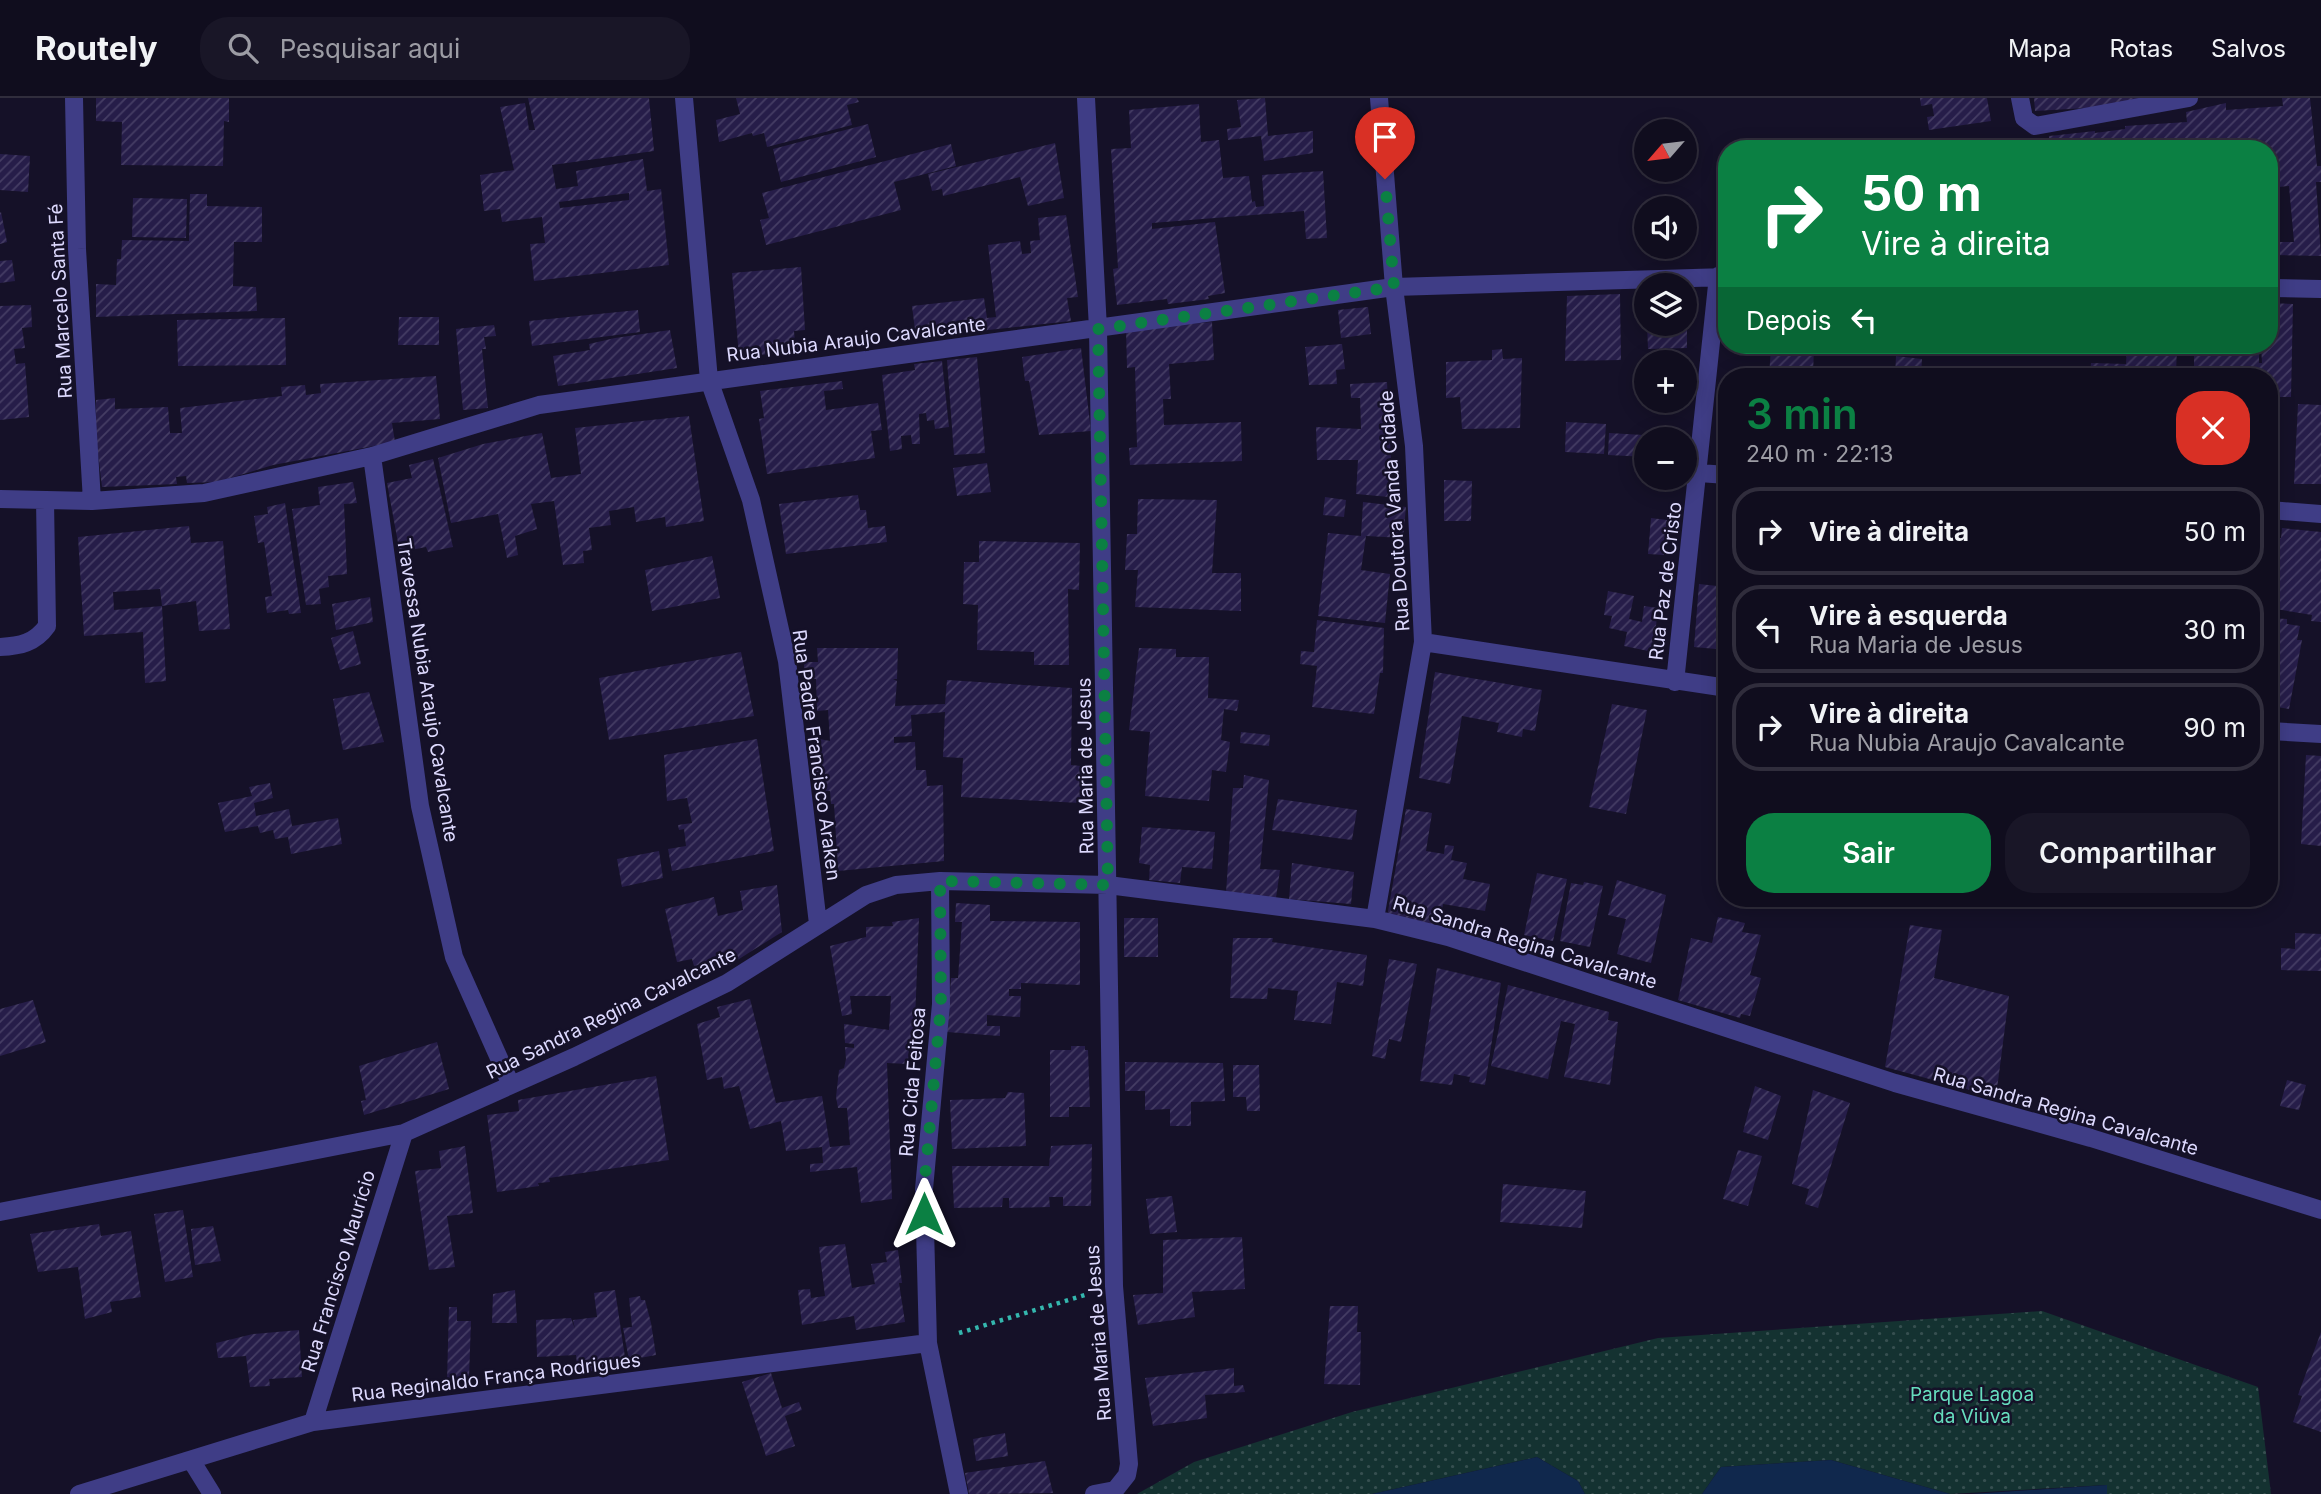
<!DOCTYPE html>
<html lang="pt">
<head>
<meta charset="utf-8">
<style>
	:root { --surface:#100d1e; --page:#191627; --text:#f1f3f6; --muted:#9c9ca4; --line:#302d3c; --accent:#0b8043 }
	body { margin:0; font-family:Inter,sans-serif; background:var(--page); color:var(--text); height:100vh; display:flex; flex-direction:column; font-size:26px; white-space:nowrap }
	* { box-sizing:border-box; margin:0 }
	p { font-size:23px; color:var(--muted) }
	.icon { flex:none; width:38px; height:38px; fill:none; stroke:currentColor; stroke-width:2; stroke-linecap:round; stroke-linejoin:round }
	.map { position:relative; flex:1; overflow:hidden }
	.panel { position:absolute; left:1718px; top:270px; width:560px; height:539px; display:flex; flex-direction:column; background:var(--surface); border-radius:28px; box-shadow:0 4px 18px #0003,0 0 0 2px var(--line) }
	.panel>* { flex:none }
	.hud { position:absolute; left:1718px; top:42px; width:560px; height:214px; border-radius:28px; box-shadow:0 4px 18px #0003,0 0 0 2px var(--line); background:#0b8043; color:#fff; overflow:hidden }
	.needle { width:46px; rotate:242deg }
	.controls { position:absolute; left:1634px; top:21px; display:grid; gap:14px }
	.controls a { display:grid; place-items:center; width:63px; height:63px; border-radius:50%; background:var(--surface); box-shadow:0 4px 18px #0003,0 0 0 2px var(--line); font-size:35px }
	.pin { position:absolute; display:grid; place-items:center; width:60px; height:60px; color:#fff; margin:-72px -30px; border-radius:50% 50% 50% 0; rotate:-45deg; box-shadow:0 0 7px #0007 }
	.pin .icon { rotate:45deg }
	.me { position:absolute; width:77px; margin:-38px; rotate:0deg; stroke-linejoin:round; filter:drop-shadow(0 0 5px #0008) }
	.turn { display:flex; align-items:center; gap:24px; height:147px; padding:0 28px; font-size:32px }
	.turn .icon { width:91px; height:91px; stroke-width:2.5 }
	.turn b { display:block; font-size:49px; line-height:60px }
	.then { display:flex; align-items:center; height:66px; padding:0 28px; background:#0003; gap:14px; font-size:26px }
	.round { display:grid; place-items:center; flex:none; width:74px; height:74px; border-radius:28px; background:var(--page) }
	.headline { display:flex; align-items:center; justify-content:space-between; height:119px; padding:0 28px }
	h1 { font-size:42px; font-weight:600; line-height:52px; color:var(--accent) }
	.button { display:flex; gap:14px; margin-top:auto; padding:14px 28px }
	.button a { flex:1; height:80px; border-radius:28px; background:var(--accent); color:#fff; font-size:28px; font-weight:600; line-height:80px; text-align:center }
	.button a+a { background:var(--page); color:var(--text) }
	ul { padding:0; list-style:none }
	li { display:flex; align-items:center; gap:21px; height:88px; margin:0 14px 10px; padding:0 14px; border:4px solid var(--line); border-radius:28px }
	li div { flex:1 }
	li b { display:block; font-size:26px }
	li em { font-style:normal }
	header { display:flex; align-items:center; gap:42px; box-sizing:border-box; height:98px; padding:0 35px; background:var(--surface); border-bottom:2px solid var(--line) }
	header strong { font-size:33px }
	nav { display:flex; gap:38px; margin-inline-start:auto; font-size:24px }
	.search { width:490px; height:63px; background:var(--page); display:flex; align-items:center; gap:18px; box-sizing:border-box; padding:0 24px; border-radius:28px; color:var(--muted); font-size:26px }
	.map>svg:first-child { display:block }
	.grass { fill:url(#grass-dots) }
	.water { fill:#10284d }
	.building { fill:url(#building-hatch); fill-rule:evenodd }
	.lines { fill:none; stroke-linecap:round; stroke-linejoin:round }
	.path { stroke:#34b7ae; stroke-width:4.5; stroke-dasharray:3.5 5; stroke-linecap:butt }
	.street { stroke:#3f3d86; stroke-width:18 }
	.route { stroke:#0b8043; stroke-width:12; stroke-dasharray:0 21.6 }
	.labels { text-anchor:middle; stroke-width:5; stroke-linejoin:round; paint-order:stroke }
	.street-label { font-size:19px; fill:#ddd9fe; stroke:#151128 }
	.park-label { font-size:19px; fill:#66ddbe; stroke:#151128 }
</style>
</head>
<body>
<header>
<strong>Routely</strong>
<div class="search"><svg class="icon" aria-label="search" viewBox="0 0 24 24"><circle cx="10" cy="10" r="6"/><path d="M15 15l6 6"/></svg>Pesquisar aqui</div>
<nav><a>Mapa</a><a>Rotas</a><a>Salvos</a></nav>
</header>
<div class="map">
<svg width="2321" height="1396" viewBox="0 0 2321 1396">
	<defs>
		<pattern id="grass-dots" width="8" height="8" patternUnits="userSpaceOnUse" patternTransform="scale(1.75)"><rect width="8" height="8" fill="#143231"/><path d="M2 2h.1M6 6h.1" fill="none" stroke="#364f50" stroke-width="1.8" stroke-linecap="round"/></pattern>
		<pattern id="building-hatch" width="6" height="6" patternUnits="userSpaceOnUse" patternTransform="scale(1.75)"><rect width="6" height="6" fill="#261d49"/><path d="M-1 1l2-2M0 6l6-6M5 7l2-2" fill="none" stroke="#453d64"/></pattern>
	</defs>
	<rect width="100%" height="100%" fill="#151128"/>
	<path class="grass" d="M2042 1213 2258 1289 2271 1396H2107L2106 1387 1950 1396 1831 1362 1721 1369 1702 1396H1585L1578 1383 1537 1359 1372 1396H1137L1194 1364 1352 1314 1658 1240Z"/>
	<path class="water" d="M1537 1359 1578 1383 1585 1396H1372Z
		M1831 1362 1950 1396H1702L1721 1369Z
		M2107 1387V1396H1971Z"/>
	<path class="building" d="M96 0H229V24L224 23 223 68 121 67 122 24 96 23Z
		M528 0H649L654 53 552 67 556 91 578 88 576 73 643 61 647 93 661 91 669 167 534 183 530 146 545 145 542 119 502 124 500 111 484 113 480 77 514 72 500 9 525 5 529 32H535ZM629 95V102L560 110 559 104Z
		M736 0H857L859 4 847 7 852 27 767 49 764 35 753 38 752 35 719 44 716 22 740 16Z
		M1265 0 1268 38 1313 33V55L1264 63 1261 38 1228 42 1227 31 1241 29 1237 2Z
		M1920 0H1987L1991 23 1929 32 1927 19 1934 18 1932 6 1921 8Z
		M2034 0H2148L2104 9 2035 13Z
		M2282 0H2310L2317 68H2321V84H2316L2321 158 2270 157V144H2294L2289 88 2270 90V51H1980V46L2031 40 2032 46 2049 43V38L2059 37 2095 33V35L2125 31V28L2187 24 2186 14 2226 5V12L2283 8Z
		M1199 6 1201 44 1219 42 1223 80 1249 78 1252 104 1255 103 1256 109 1264 108 1262 77 1323 73 1327 140 1306 141 1304 113 1152 125V131L1215 124 1225 195 1208 198 1209 201 1168 206 1167 201 1117 207 1113 171 1118 170 1111 51 1131 50 1129 12Z
		M868 26 876 59 781 84 773 51Z
		M1055 45 1064 100 1028 108 1020 79 943 98 942 91 932 93 928 76Z
		M951 46 956 68 894 84 901 112 766 147 760 122 769 120 762 95Z
		M0 56 30 58 28 94 0 92Z
		M190 96H207V108L262 109V144H234L233 188 256 189 257 213 96 219V186L116 187 117 161H121L122 142 189 143Z
		M133 100 187 101 186 140 132 139Z
		M1 114 7 144 0 146V115Z
		M1066 117 1078 199 1067 200 1071 223 916 240 912 208 984 200 987 220 996 219 988 147 1020 143 1022 156 1031 155 1030 143 1040 142 1038 120Z
		M12 162 15 183 0 185V163Z
		M801 169 805 232 794 233 795 244H800L801 253 739 259 732 175Z
		M1620 196 1621 262 1565 263 1567 198Z
		M2270 205 2293 206 2291 299H2270V278H2194V247H2259V265H2262L2261 247H2270Z
		M31 207 32 229 22 230 25 250 14 251 16 266 25 265 29 319 0 322V208Z
		M1368 209 1371 236 1341 240 1338 212Z
		M638 212 640 234 532 248 529 223Z
		M399 219H439V247H398Z
		M285 220 286 267 178 268 177 222Z
		M1212 224 1214 262 1169 266 1171 301H1163L1164 327 1241 324 1242 363 1130 367 1129 350 1137 349 1135 269 1127 270 1126 231Z
		M1647 226H1687V250L1648 251Z
		M494 227 496 238 484 239 486 251H482L488 310 463 312 456 231Z
		M670 232 677 270 558 288 553 258 590 252 589 246 615 240Z
		M1342 246 1345 271 1336 272 1337 286 1309 287 1305 249Z
		M1759 247H1814L1813 278H1769L1771 250Z
		M2127 247H2177L2176 278 2126 272V278H2090L2091 265 2126 266Z
		M1081 250 1091 333 1039 337 1029 283H1025L1022 259Z
		M1502 251 1503 261 1522 260 1520 330 1462 331 1460 299 1446 300V264L1492 262V252Z
		M1896 258 1922 261 1921 278H1895Z
		M977 259 985 355 954 357 947 262Z
		M942 263 949 329 935 331 934 322 927 323 926 315 919 316 920 346H912L911 337 901 338 902 351 890 353 882 277 915 272 914 266Z
		M436 278 440 321 392 325 395 344 273 367 217 384 187 385 186 378 176 379 177 386 102 389 96 339V302L115 300V311L168 309 170 335H182L180 310 282 298 281 289 305 287 306 297 321 295 320 286Z
		M842 283 843 291 824 293 826 312 878 305 882 332 871 333 875 360 767 376 759 321 764 320 760 293Z
		M1387 284 1391 362 1389 399 1356 396 1358 362H1317L1316 329 1361 331 1360 300H1351L1350 286Z
		M2298 306 2321 307V386H2294Z
		M689 318 704 423 666 429 665 419 636 424 634 409 609 413 611 427 589 430 592 452 583 453 584 465 563 467 554 403 531 406 537 431 515 438 518 457 507 460 498 416 451 425 438 360 483 346 542 335 551 380 581 376 575 330Z
		M1566 324 1606 326 1604 356 1565 354Z
		M1609 335 1677 339V341H1647V359L1608 357Z
		M433 361 453 449 428 454 426 449 411 452 412 459 401 461 387 385 412 380 409 367Z
		M987 365 991 394 957 398 953 370Z
		M1444 382 1472 383 1471 423H1444Z
		M353 384 357 405 344 406 347 476 328 478 329 489 319 491 321 506 306 507 292 411 320 407 318 389Z
		M858 397 860 412H866L868 430 885 428 887 444 786 456 779 406Z
		M1325 399 1346 402 1344 419 1323 417Z
		M1138 401 1217 402 1212 475H1241V513L1135 509 1138 472H1125L1127 436H1137Z
		M1363 404 1406 409 1403 440 1366 438 1361 472 1390 476 1385 525 1318 518 1328 435 1361 438Z
		M285 405 301 515 289 516 288 512 267 515 265 499 272 498 264 444 258 445 254 418 268 416 267 409Z
		M1651 420 1667 422 1664 457 1648 456Z
		M189 428 191 445 223 443 230 531 199 533 196 503 162 508 160 491 113 494 114 512 162 508 166 583 145 585 143 534 84 538 78 439Z
		M2282 430 2321 434V524L2311 523 2312 517 2270 510V439L2281 440Z
		M979 443 1080 445 1079 492 1068 491 1069 567H1034V554L977 552 978 507 963 506 964 464H979Z
		M712 458 720 500 652 513 645 472Z
		M1699 486 1727 489V552L1694 549Z
		M1608 493 1634 498 1629 521 1642 524 1644 508 1658 510 1653 554 1624 548 1627 534 1609 530 1612 518 1604 517Z
		M370 499 373 524 336 532 332 506Z
		M2270 520 2287 521V526L2300 528 2297 542H2302L2289 611 2270 608Z
		M1317 522 1384 530 1383 575H1380L1374 616 1312 609 1317 568 1300 566 1301 553 1314 554Z
		M353 533 361 566 340 572 331 540Z
		M817 550H898L897 581H893L897 583 895 608 945 606 947 582 1072 590 1071 667 1081 668V705L961 699 963 660 943 659 945 614 911 617 912 638 894 639V645L915 644 916 672H926L927 688 943 687 944 763 838 773 834 706H831L830 693H817L816 676 814 640 830 643 828 612 817 613 816 581H804V564H818Z
		M1139 550 1176 551V559H1209L1208 600 1239 602 1237 613 1224 611 1221 642 1230 644 1226 674 1212 672 1209 703 1145 698 1150 634 1129 632Z
		M741 554 754 618 609 642 599 580Z
		M1435 574 1542 592 1535 633 1523 631 1522 639 1497 634 1499 625 1462 618 1450 686 1419 680Z
		M369 594 384 644 343 652 333 601Z
		M1612 606 1647 612 1626 716 1589 709Z
		M1241 634 1270 637 1269 648 1240 645Z
		M757 641 774 753 672 773 668 751 686 748 684 731 679 732 678 727 692 725 687 700 667 703 664 657Z
		M2306 657 2321 658V748L2301 746Z
		M2270 659H2276L2272 713H2270Z
		M1244 677 1269 682 1260 771 1280 772 1276 800 1226 795 1233 690H1243Z
		M270 685 273 700 254 705 256 718 289 711 292 728 338 720 342 746 291 756 288 739 275 741 273 732 260 735 258 728 225 734 218 705 252 698 249 689Z
		M1278 701 1357 712 1352 742 1272 732Z
		M1406 711 1432 715 1426 753 1444 756 1445 747 1454 748 1451 762 1467 765 1463 781 1490 786 1485 813 1443 806 1441 819 1437 817 1435 828 1387 819Z
		M1142 729 1215 734 1212 771 1182 769 1180 785 1149 782 1150 767 1139 765Z
		M659 753 663 780 622 789 617 761Z
		M1292 765 1354 774 1351 806 1289 801Z
		M1537 775 1567 781 1553 843 1524 837Z
		M1617 782 1666 797 1651 865 1617 856 1626 821 1608 817Z
		M1584 784 1603 788 1590 849 1560 843 1571 785 1583 787Z
		M777 787 782 834 728 868 726 860 694 868 692 861 677 864 665 811 714 799 718 818 743 812 740 793Z
		M956 805 990 807V823L1080 824V887L1021 885V891H1009V898H1021L1020 919 987 917V928H1000V938L947 934 951 880H958L962 824H955Z
		M1718 819 1745 825 1742 834 1761 837 1750 877 1761 880 1750 918 1741 916 1740 920 1678 902 1691 840 1712 845Z
		M919 820 914 949H909L908 966 887 965 892 1101 861 1105 857 1069 810 1074V1066L823 1065 822 1049 786 1053 781 1023 750 1031 739 988 724 991 722 979 707 982 697 926 720 919 717 909 750 901 776 1005 822 998 830 1049 850 1047 847 1010H838L836 999 839 972 844 970 846 961 845 949 854 950V946L845 945 844 926 889 932 891 898H850L852 916 842 918 830 848 866 839V829L893 828 892 824Z
		M1124 820H1158V859H1124Z
		M1910 827 1942 832 1934 880 2009 898 1996 999 1885 969Z
		M2295 835 2321 836V873L2281 872V850L2295 851Z
		M1233 840H1273L1272 844 1367 857 1363 888 1337 884 1331 926 1294 922 1298 893 1268 890 1267 901 1230 900Z
		M1389 861 1417 866 1401 944 1389 941 1385 961 1372 958Z
		M1437 870 1501 885 1485 987 1469 984 1470 979 1454 976 1452 987 1420 983Z
		M1508 887 1609 914 1608 922 1618 924 1610 987 1564 979 1575 926 1561 923 1548 981 1491 968Z
		M33 902 46 944 0 958V911Z
		M437 944 449 991 364 1017 361 1003 366 1002 359 968Z
		M1071 948H1085V952H1088L1090 1009H1069V1019H1050V952H1071Z
		M1125 964 1223 965 1225 1003 1191 1004V1028H1170V1011L1145 1012V993H1125Z
		M1233 967H1259L1260 1013H1247L1246 999H1233Z
		M656 978 669 1062 549 1080 550 1084 538 1085 539 1088 497 1094 487 1017 519 1013 518 1002Z
		M2287 982 2306 987 2299 1012 2280 1008Z
		M1755 988 1781 998 1768 1042 1743 1034Z
		M1813 992 1850 1005 1818 1110 1805 1106 1809 1091 1792 1086Z
		M1008 994 1024 995 1026 1048 952 1051 950 1002 1005 1000Z
		M1092 1046 1091 1108H1063V1099H1049L1050 1109 1009 1110V1100H1003L1002 1109 954 1110 952 1068H1049L1051 1048Z
		M465 1048 473 1115 447 1118 455 1169 429 1172 415 1073 441 1070 439 1053Z
		M1738 1052 1762 1058 1748 1108 1723 1101Z
		M1503 1086 1586 1093 1582 1130 1500 1124Z
		M1172 1098 1177 1134 1150 1136 1146 1101Z
		M183 1112 193 1179 165 1184 154 1116Z
		M99 1126 101 1138 131 1133 141 1199 110 1204 112 1214 85 1221 78 1169 38 1174 30 1136Z
		M213 1128 221 1163 195 1167 191 1131Z
		M1242 1139 1245 1191 1192 1194 1195 1219 1138 1227 1133 1197 1163 1195V1142Z
		M845 1146 852 1190 875 1186 871 1166 887 1164 885 1154 898 1152 902 1185H899L905 1224 856 1232 854 1218 802 1227 798 1192 810 1191 811 1200 825 1198 819 1149Z
		M515 1192 517 1225H492L493 1196Z
		M615 1192 626 1266 578 1276 576 1257 537 1259 536 1222 571 1220 575 1231 573 1222 597 1219 594 1195Z
		M640 1198 641 1202H645L651 1225 656 1257 629 1262 623 1230 632 1229 629 1200Z
		M1330 1208H1358L1357 1234H1361L1360 1287 1324 1286Z
		M449 1209H457V1223H471L469 1280 447 1283Z
		M299 1232 302 1279 269 1281 270 1288 250 1289 246 1258 218 1260 216 1245 253 1236Z
		M2321 1234V1334L2293 1324 2302 1298 2298 1297Z
		M1234 1270V1288L1243 1287 1245 1294 1205 1297 1207 1320 1153 1328 1145 1280Z
		M771 1275 782 1310 799 1304 802 1312 785 1318 795 1348 766 1358 742 1284Z
		M1005 1335 1008 1358 976 1363 973 1341Z
		M1045 1363 1053 1395 969 1396 965 1375Z"/>
	<g class="lines">
		<path class="path" d="M959 1235 1085 1197"/>
		<path class="street" d="M74 0 77 151 92 403
			M684 0 709 282 751 402 787 563 818 826
			M1086 0 1098 231 1114 1188 1129 1366 1127 1377 1115 1392 1094 1396
			M2020 0 2024 20 2035 28 2189 0
			M2270 190 2321 191
			M372 358 420 708 454 859 511 987
			M1699 375 1727 377
			M0 401 92 403 204 395 372 358 539 307 1394 189 1727 179
			M2270 412 2321 416
			M1423 544 1727 590
			M0 549C20 548 35 545 47 528L45 402
			M1675 584 1718 178
			M2270 633 2321 636
			M940 783 941 906 924 1091 928 1245 959 1396
			M1375 821 1423 544 1414 348 1394 189 1379 0
			M0 1114 404 1035 574 959 727 885 866 797 896 787 940 783 1108 787 1375 821 1448 839 1895 985 2091 1040 2321 1112
			M313 1324 404 1035
			M191 1362 212 1396
			M79 1396 313 1324 928 1245"/>
	</g>
	<g class="lines">
		<path class="route" d="M924 1116V1091L941 906 940 783 1108 787 1098 231 1394 189 1385 81"/>
	</g>
	<g class="labels">
		<g class="street-label">
			<text transform="translate(60 203) rotate(-93)" y="7">Rua Marcelo Santa Fé</text>
			<text transform="translate(856 241) rotate(-7)" y="7">Rua Nubia Araujo Cavalcante</text>
			<text transform="translate(1394 413) rotate(-94)" y="7">Rua Doutora Vanda Cidade</text>
			<text transform="translate(1665 483) rotate(-83)" y="7">Rua Paz de Cristo</text>
			<text transform="translate(428 592) rotate(81)" y="7">Travessa Nubia Araujo Cavalcante</text>
			<text transform="translate(817 657) rotate(82)" y="7">Rua Padre Francisco Araken</text>
			<text transform="translate(1085 668) rotate(-91)" y="7">Rua Maria de Jesus</text>
			<text transform="translate(1525 844) rotate(17)" y="7">Rua Sandra Regina Cavalcante</text>
			<text transform="translate(611 915) rotate(-26)" y="7">Rua Sandra Regina Cavalcante</text>
			<text transform="translate(912 984) rotate(-85)" y="7">Rua Cida Feitosa</text>
			<text transform="translate(2066 1013) rotate(16)" y="7">Rua Sandra Regina Cavalcante</text>
			<text transform="translate(338 1173) rotate(-73)" y="7">Rua Francisco Maurício</text>
			<text transform="translate(1098 1235) rotate(-94)" y="7">Rua Maria de Jesus</text>
			<text transform="translate(496 1279) rotate(-7)" y="7">Rua Reginaldo França Rodrigues</text>
		</g>
		<g class="park-label">
			<text x="1972" y="1303">Parque Lagoa<tspan x="1972" dy="22">da Viúva</tspan></text>
		</g>
	</g>
</svg>
<div class="controls">
<a><svg class="needle" viewBox="-14 -14 28 28"><path d="M0-13l5 13h-10z" fill="#e53935"/><path d="M0 13l5-13h-10z" fill="#9c9ca4"/></svg></a>
<a><svg class="icon" aria-label="sound" viewBox="0 0 24 24"><path d="M4 9h4l5-4v14l-5-4H4zM17 9q2 3 0 6"/></svg></a>
<a><svg class="icon" aria-label="layers" viewBox="0 0 24 24"><path d="M12 4l9 5-9 5-9-5zM3 14l9 5 9-5"/></svg></a>
<a>+</a>
<a>−</a>
</div>
<div class="pin" style="left:1385px;top:81px;background:#d93025"><svg class="icon" aria-label="arrive" viewBox="0 0 24 24"><path d="M6 21V4h12l-3 4 3 4H6"/></svg></div>
<svg class="me" style="left:924px;top:1116px" viewBox="-20 -20 40 40"><path d="M0-17L14 15 0 8-14 15z" fill="#0b8043" stroke="#fff" stroke-width="4"/></svg>
<div class="hud">
<div class="turn"><svg class="icon" aria-label="right" viewBox="0 0 24 24"><path d="M7 20v-9h11M14 6l5 5-5 5"/></svg><div><b>50 m</b>Vire à direita</div></div>
<div class="then">Depois<svg class="icon" aria-label="left" viewBox="0 0 24 24"><path d="M17 20v-9H6M10 6l-5 5 5 5"/></svg></div>
</div>
<section class="panel">
<div class="headline"><div><h1>3 min</h1><p>240 m · 22:13</p></div><a class="round" style="background:#d93025;color:#fff"><svg class="icon" aria-label="close" viewBox="0 0 24 24"><path d="M6 6l12 12M18 6L6 18"/></svg></a></div>
<ul>
<li><svg class="icon" aria-label="right" viewBox="0 0 24 24"><path d="M7 20v-9h11M14 6l5 5-5 5"/></svg><div><b>Vire à direita</b></div><em>50 m</em></li>
<li><svg class="icon" aria-label="left" viewBox="0 0 24 24"><path d="M17 20v-9H6M10 6l-5 5 5 5"/></svg><div><b>Vire à esquerda</b><p>Rua Maria de Jesus</p></div><em>30 m</em></li>
<li><svg class="icon" aria-label="right" viewBox="0 0 24 24"><path d="M7 20v-9h11M14 6l5 5-5 5"/></svg><div><b>Vire à direita</b><p>Rua Nubia Araujo Cavalcante</p></div><em>90 m</em></li>
</ul>
<div class="button"><a>Sair</a><a>Compartilhar</a></div>
</section>
</div>
</body>
</html>
